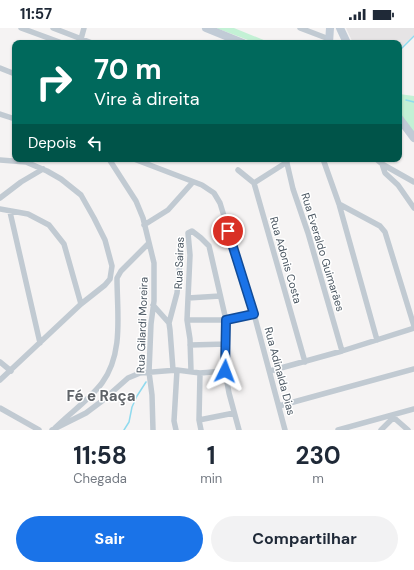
<!DOCTYPE html>
<html lang="pt">
<head>
<meta charset="utf-8">
<style>
	:root { --surface:#fff; --page:#f2f2f3; --text:#1f2937; --muted:#747a83; --accent:#1a73e8 }
	body { margin:0; font-family:"DM Sans",sans-serif; background:var(--page); color:var(--text); height:100vh; display:flex; flex-direction:column; font-size:15px; white-space:nowrap }
	* { box-sizing:border-box; margin:0 }
	p { font-size:13px; color:var(--muted) }
	.icon { flex:none; width:22px; height:22px; fill:none; stroke:currentColor; stroke-width:2; stroke-linecap:round; stroke-linejoin:round }
	.map { position:relative; height:402px; overflow:hidden }
	.details { display:flex; flex-direction:column; background:var(--surface); flex:1 }
	.details>* { flex:none }
	.banner { position:absolute; left:12px; top:12px; width:390px; height:122px; border-radius:8px; box-shadow:0 1px 3px #0004; background:#00695c; color:#fff; overflow:hidden }
	.pin { position:absolute; display:grid; place-items:center; width:34px; height:34px; color:#fff; margin:-17px; border:2px solid #fff; border-radius:50%; box-shadow:0 1px 4px #0007 }
	.me { position:absolute; width:44px; margin:-22px; rotate:3deg; stroke-linejoin:round; filter:drop-shadow(0 0 3px #0008) }
	.turn { display:flex; align-items:center; gap:14px; height:84px; padding:0 16px; font-size:18px }
	.turn .icon { width:52px; height:52px; stroke-width:2.5 }
	.turn b { display:block; font-size:28px; line-height:34px }
	.then { display:flex; align-items:center; height:38px; padding:0 16px; background:#0003; gap:8px; font-size:15px }
	.eta { display:flex; justify-content:space-evenly; align-items:center; height:68px; text-align:center }
	.eta b { font-size:24px; font-weight:700; line-height:28px }
	.primary-button { display:flex; gap:8px; margin-top:auto; padding:8px 16px }
	.primary-button a { flex:1; height:46px; border-radius:24px; background:var(--accent); color:#fff; font-size:16px; font-weight:700; line-height:46px; text-align:center }
	.primary-button a+a { background:var(--page); color:var(--text) }
	.status { display:flex; justify-content:space-between; align-items:center; height:28px; padding:0 20px; background:var(--surface); direction:ltr }
	.status svg { height:11px; fill:currentColor }
	.map>svg:first-child { display:block }
	.education { fill:#e6e4e5 }
	.green { fill:#c3f1d5 }
	.lines { fill:none; stroke-linecap:round; stroke-linejoin:round }
	.stream { stroke:#90daee; stroke-width:1.5 }
	.street { stroke:#c1cad2; stroke-width:5.5 }
	.secondary { stroke:#c1cbd6; stroke-width:8 }
	.route-casing { stroke:#114b97; stroke-width:10 }
	.route { stroke:#1a73e8; stroke-width:7 }
	.labels { text-anchor:middle; stroke-width:3; stroke-linejoin:round; paint-order:stroke }
	.street-label { font-size:11px; fill:#4a5661; stroke:#fff }
	.district-label { font-size:15px; font-weight:bold; fill:#5f6368; stroke:#fff }
</style>
</head>
<body>
<div class="status"><b>11:57</b><svg viewBox="0 0 49 12"><path d="M0 12V9h3v3zM5 12V6h3v6zM10 12V3h3v9zM15 12V0h3v12zM26 1h20v11H26zM47 4h2v5h-2z"/></svg></div>
<div class="map">
<svg width="414" height="402" viewBox="0 0 414 402">
	<rect width="100%" height="100%" fill="#f5f3f3"/>
	<path class="education" d="M346 0H414V7L401 19H399V15H353Z"/>
	<path class="green" d="M216 0H234L271 15H256Z
		M399 66 414 68V107L399 85Z"/>
	<g class="lines">
		<path class="stream" d="M399 23 414 8
			M406 72 414 74
			M124 402 129 394 132 379 137 368 146 354"/>
		<path class="street" d="M21 0 62 15
			M53 0 92 15
			M300 0 329 11
			M81 11 84 0
			M0 40 15 46
			M0 86 15 91
			M109 131 136 173 143 190 154 235V273L151 296 149 344 152 367 153 402
			M134 131 202 157 214 165 220 175 254 286 285 402
			M286 131 293 161 308 205 342 323
			M323 131 339 176 377 312
			M376 131 382 136 414 154
			M0 132 26 134 47 143 61 151 81 167 94 190 105 212 112 238 110 251 105 257 81 276 0 352
			M382 136 385 145 398 157 414 180
			M238 142 254 155 305 334
			M254 155 287 134
			M0 170 21 154 43 141
			M339 176 380 198 385 204 414 298
			M0 181 28 186 49 197 64 216 81 276
			M10 184 40 315
			M144 197 168 182 193 154
			M188 270 220 268
			M153 277 169 295 170 302 173 342
			M187 292H226L254 286
			M169 295 177 265 180 234
			M190 317 227 316
			M0 334 11 343
			M191 343 190 311 187 292 190 227 188 205 192 203 201 210 209 218 226 292 225 343 229 365 239 402
			M270 343 342 323 414 300
			M200 345 199 392 201 402
			M279 378 414 341
			M0 380 39 402
			M392 388 408 402
			M199 392 234 385
			M55 400C70 385 89 372 102 355 124 325 117 285 117 250L121 243 149 215
			M52 402 86 385 102 373 128 350 140 345 177 342 200 345 225 343
			M176 402 174 393 177 342
			M338 402 414 381
			M381 402 394 389"/>
		<path class="secondary" d="M206 0 243 15
			M340 0 347 15
			M329 15 330 0
			M399 90 414 110"/>
	</g>
	<g class="lines">
		<g class="route-casing">
			<path id="route" d="M225 343 226 292 254 286 228 203"/>
		</g>
		<use href="#route" class="route"/>
	</g>
	<g class="labels">
		<g class="street-label">
			<text transform="translate(323 224) rotate(73)" y="4">Rua Everaldo Guimarães</text>
			<text transform="translate(286 232) rotate(74)" y="4">Rua Adonis Costa</text>
			<text transform="translate(179 235) rotate(-88)" y="4">Rua Sairas</text>
			<text transform="translate(142 297) rotate(-88)" y="4">Rua Gilardi Moreira</text>
			<text transform="translate(280 343) rotate(75)" y="4">Rua Adinalda Dias</text>
		</g>
		<g class="district-label">
			<text x="101" y="373">Fé e Raça</text>
		</g>
	</g>
</svg>
<div class="pin" style="left:228px;top:203px;background:#d93025"><svg class="icon" aria-label="arrive" viewBox="0 0 24 24"><path d="M6 21V4h12l-3 4 3 4H6"/></svg></div>
<svg class="me" style="left:225px;top:343px" viewBox="-20 -20 40 40"><path d="M0-17L14 15 0 8-14 15z" fill="#1a73e8" stroke="#fff" stroke-width="4"/></svg>
<div class="banner">
<div class="turn"><svg class="icon" aria-label="right" viewBox="0 0 24 24"><path d="M7 20v-9h11M14 6l5 5-5 5"/></svg><div><b>70 m</b>Vire à direita</div></div>
<div class="then">Depois<svg class="icon" aria-label="left" viewBox="0 0 24 24"><path d="M17 20v-9H6M10 6l-5 5 5 5"/></svg></div>
</div>
</div>
<section class="details">
<div class="eta">
<div><b>11:58</b><p>Chegada</p></div>
<div><b>1</b><p>min</p></div>
<div><b>230</b><p>m</p></div>
</div>
<div class="primary-button"><a>Sair</a><a>Compartilhar</a></div>
</section>
</body>
</html>
